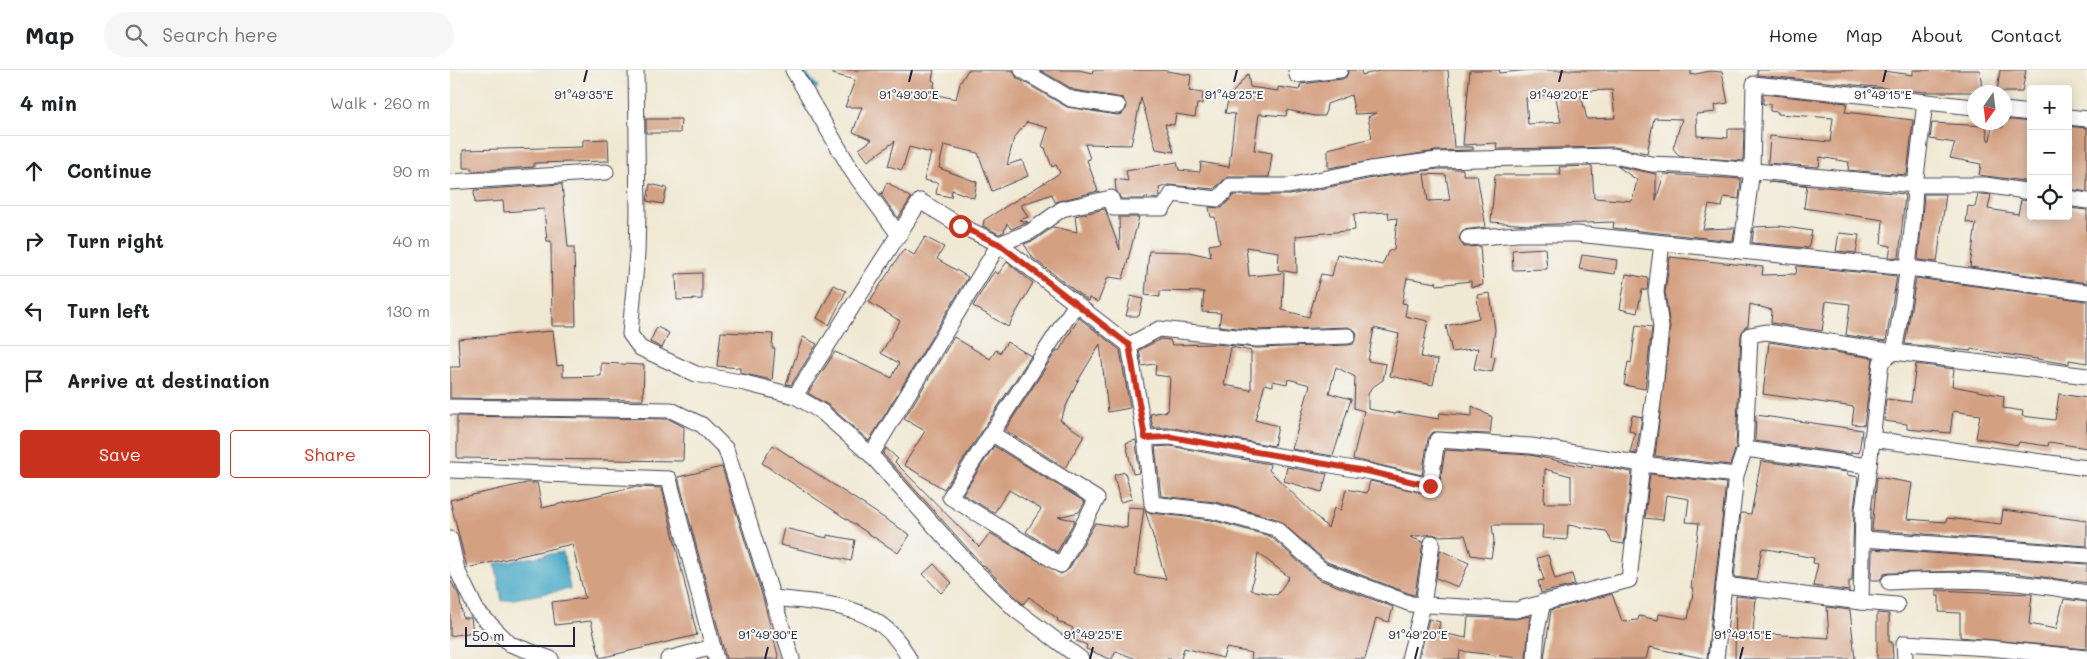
<!DOCTYPE html>
<meta charset="utf-8">
<style>
:root{--surface:#fff;--page:#f6f6f6;--text:#202124;--muted:#757577;--line:#e0e0e0;--accent:#c8321e}
body{margin:0;font-family:Mali,sans-serif;background:var(--page);color:var(--text)}
.controls{position:absolute;right:15px;top:15px;display:grid;overflow:hidden;border-radius:5px;box-shadow:0 2px 12px #0003}
.controls button{width:45px;height:45px;display:grid;place-items:center;padding:0;border:0;border-bottom:1px solid var(--line);background:var(--surface);color:var(--text);font:25px sans-serif}
.compass{position:absolute;left:1517px;top:15px;width:45px;height:45px;border-radius:50%;background:var(--surface);box-shadow:0 2px 12px #0003;rotate:194deg}
.scale{position:absolute;left:15px;bottom:12px;width:110px;box-sizing:border-box;padding-left:5px;border:2px solid #22223b;border-top:0;font-size:14px;line-height:18px;white-space:nowrap;color:#22223b;-webkit-text-stroke:4px #f6f6f2;paint-order:stroke}
.stop{position:absolute;width:15px;height:15px;margin:-11px;border:4px solid #c8321e;border-radius:50%;background:#fff}
.stop.end{background:#c8321e;border-color:#fff;box-shadow:0 1px 5px #0008}
.list{margin:0;padding:0;list-style:none}
h2{display:flex;justify-content:space-between;align-items:center;height:65px;margin:0;padding:0 20px;font-size:21px}
h2 small{font-size:16px;font-weight:400;color:var(--muted)}
.list li{display:grid;grid-template-columns:32px 1fr auto;gap:15px;align-items:center;box-sizing:border-box;height:70px;padding:0 20px;border-top:1px solid var(--line)}
.list b{display:block;font-size:19px;white-space:nowrap}
.list em{font-size:16px;font-style:normal;color:var(--muted)}
.actions{display:flex;gap:10px;padding:15px 20px}
.actions a{flex:1;padding:11px 0;border:1px solid var(--accent);border-radius:5px;text-align:center;font-size:18px;color:var(--accent)}
.actions .main{background:var(--accent);color:#fff}
.icon{flex:none;width:28px;height:28px;fill:none;stroke:currentColor;stroke-width:2;stroke-linecap:round;stroke-linejoin:round}
.map{position:relative;flex:none;width:1637px;height:589px;overflow:hidden}
header{display:flex;align-items:center;gap:30px;box-sizing:border-box;height:70px;padding:0 25px;background:var(--surface);border-bottom:1px solid var(--line)}
header strong{font-size:24px}
nav{display:flex;gap:28px;margin-inline-start:auto;font-size:18px}
.search{width:350px;height:45px;background:var(--page);display:flex;align-items:center;gap:12px;box-sizing:border-box;padding:0 18px;border-radius:28px;color:var(--muted);font-size:19px}
main{display:flex}
aside{flex:1;background:var(--surface)}
.map>svg:first-child{display:block}
.water{fill:#47a9c6;stroke:#346680}
.lines{fill:none;stroke-linecap:round;stroke-linejoin:round}
.stream{stroke:#47a9c6;stroke-width:4.5}
.building{fill:#d4a082;fill-rule:evenodd}
.minor-casing{stroke:#414052;stroke-width:17}
.minor{stroke:#fff;stroke-width:15}
.route{stroke:#c8321e;stroke-width:6}
.ticks{fill:none;stroke:#22223b;stroke-width:2}
.ticks-label{font-size:12px;text-anchor:middle;fill:#22223b;stroke:#f6f6f2;stroke-width:4;stroke-linejoin:round;paint-order:stroke}
</style>
<header>
<strong>Map</strong>
<div class="search"><svg class="icon" aria-label="search" viewBox="0 0 24 24"><circle cx="10" cy="10" r="6"/><path d="M15 15l6 6"/></svg>Search here</div>
<nav><a>Home</a><a>Map</a><a>About</a><a>Contact</a></nav>
</header>
<main>
<aside>
<h2>4 min<small>Walk · 260 m</small></h2>
<ul class="list">
<li><svg class="icon" aria-label="ahead" viewBox="0 0 24 24"><path d="M12 20V5M6 11l6-6 6 6"/></svg><div><b>Continue</b></div><em>90 m</em></li>
<li><svg class="icon" aria-label="right" viewBox="0 0 24 24"><path d="M7 20v-9h11M14 6l5 5-5 5"/></svg><div><b>Turn right</b></div><em>40 m</em></li>
<li><svg class="icon" aria-label="left" viewBox="0 0 24 24"><path d="M17 20v-9H6M10 6l-5 5 5 5"/></svg><div><b>Turn left</b></div><em>130 m</em></li>
<li><svg class="icon" aria-label="arrive" viewBox="0 0 24 24"><path d="M6 21V4h12l-3 4 3 4H6"/></svg><div><b>Arrive at destination</b></div></li>
</ul>
<div class="actions"><a class="main">Save</a><a>Share</a></div>
</aside>
<div class="map">
<svg width="1637" height="589" viewBox="0 0 1637 589">
<rect width="100%" height="100%" fill="#f6f6f2"/>
<filter id="ink" filterUnits="userSpaceOnUse"><feTurbulence type="fractalNoise" baseFrequency=".02" numOctaves="2"/><feDisplacementMap in="SourceGraphic" scale="10" xChannelSelector="R" yChannelSelector="G"/><feConvolveMatrix kernelMatrix="1 2 1 2 8 2 1 2 1" color-interpolation-filters="sRGB"/></filter>
<filter id="wash" filterUnits="userSpaceOnUse"><feTurbulence type="fractalNoise" baseFrequency=".0096" numOctaves="4" result="noise"/><feDisplacementMap in="SourceGraphic" scale="20" xChannelSelector="R" yChannelSelector="G"/><feGaussianBlur stdDeviation="1.12" result="paint"/><feColorMatrix in="noise" values="0 0 0 0 0 0 0 0 0 0 0 0 0 0 0 0 0 1.4 0 .05"/><feComposite in="paint" operator="in"/></filter>
<g filter="url(#wash)">
<rect width="100%" height="100%" fill="#f0e8d2"/>
<polygon class="water" points="113,482 120,519 52,531 45,494"/>
<g class="lines">
<polyline class="stream" points="351,0 366,17"/>
</g>
<g id="blocks">
<g class="building">
<polygon points="384,0 484,0 482,10 485,12 482,24 506,29 510,13 518,0 563,0 567,8 617,37 667,45 672,44 677,38 673,28 624,20 590,0 629,0 642,3 643,0 711,0 741,5 739,21 753,23 752,34 747,34 745,47 726,44 724,55 715,54 724,82 706,79 691,28 681,75 635,74 640,89 637,90 648,121 605,132 602,124 571,135 578,147 569,150 578,152 561,159 557,153 554,162 549,164 533,156 534,150 610,103 606,95 602,97 595,78 592,77 598,58 577,52 564,68 557,95 572,90 578,106 542,121 528,83 494,75 489,98 527,112 524,128 502,120 501,127 486,124 488,113 474,110 481,83 459,77 452,100 438,96 445,71 418,91 409,79 422,70 403,62 412,37 395,37 405,10 383,4"/>
<polygon points="899,0 911,0 912,5 934,0 998,0 1004,77 1023,77 1023,80 986,81 878,98 878,79 922,68 918,47 927,43 905,44 901,25 877,34 875,46 865,46 837,40 836,46 809,44 804,80 822,83 819,107 777,107 764,119 718,115 709,118 710,125 708,129 695,127 694,129 671,129 666,120 665,109 678,111 676,101 727,92 729,100 750,102 751,92 779,97 785,44 775,43 779,27 798,4 800,17 828,21 828,17 849,20 851,14 892,9 896,7"/>
<path d="M 1020,0 L 1050,0 L 1049,3 L 1080,0 L 1241,0 L 1241,5 L 1260,1 L 1272,2 L 1278,33 L 1265,35 L 1266,42 L 1246,44 L 1247,66 L 1278,68 L 1278,59 L 1294,59 L 1293,91 L 1229,86 L 1223,78 L 1232,49 L 1204,48 L 1197,83 L 1164,77 L 1046,79 L 1047,73 L 1013,75 ZM 1162,20 L 1165,48 L 1137,49 L 1130,21 ZM 1105,23 L 1111,52 L 1078,54 L 1076,28 Z"/>
<polygon points="1307,0 1426,0 1463,5 1463,0 1530,0 1532,22 1475,22 1307,5"/>
<polygon points="1550,0 1576,0 1572,22 1547,22"/>
<polygon points="1313,24 1397,33 1395,42 1463,50 1457,105 1398,100 1399,92 1370,87 1369,97 1318,93 1320,66 1380,72 1383,48 1328,44 1328,42 1320,41 1320,34 1313,34"/>
<polygon points="196,49 231,49 230,63 196,63"/>
<polygon points="1554,49 1581,52 1581,112 1529,105 1531,94 1500,88 1505,73 1480,69 1482,53 1536,56 1538,70 1540,70 1542,57 1553,57"/>
<polygon points="1618,56 1637,58 1637,122 1618,119"/>
<polygon points="158,69 159,91 84,93 84,97 22,101 22,98 13,98 13,80 133,77 133,70"/>
<polygon points="1142,96 1144,128 1182,131 1187,110 1167,96 1206,104 1206,130 1214,104 1291,109 1289,129 1274,127 1272,137 1259,135 1253,159 1285,158 1283,171 1163,158 1164,152 1079,155 1041,152 1045,105 1111,105 1109,97"/>
<path d="M 988,99 L 1013,99 L 1013,105 L 1027,105 L 1036,157 L 1013,160 L 1009,168 L 1014,177 L 1030,176 L 1033,215 L 1021,217 L 1021,211 L 987,215 L 986,211 L 986,213 L 957,208 L 952,233 L 957,234 L 955,246 L 978,251 L 971,287 L 988,290 L 983,315 L 940,306 L 949,264 L 924,258 L 918,291 L 936,294 L 933,310 L 921,318 L 918,325 L 918,339 L 945,344 L 946,342 L 989,349 L 990,343 L 1022,346 L 1022,336 L 1042,347 L 1040,364 L 983,362 L 978,369 L 972,405 L 903,389 L 914,341 L 904,338 L 905,307 L 886,297 L 879,323 L 901,329 L 883,386 L 842,379 L 860,315 L 838,309 L 837,314 L 823,311 L 823,316 L 815,314 L 805,350 L 828,356 L 824,376 L 723,358 L 703,358 L 700,344 L 718,341 L 720,307 L 705,305 L 706,296 L 704,294 L 692,296 L 689,280 L 711,269 L 720,270 L 722,275 L 765,274 L 807,278 L 898,275 L 903,274 L 907,266 L 906,261 L 898,257 L 807,260 L 769,256 L 771,243 L 752,242 L 754,222 L 710,221 L 710,227 L 695,225 L 699,181 L 739,182 L 761,187 L 759,175 L 770,173 L 765,147 L 761,147 L 759,137 L 772,138 L 784,125 L 840,125 L 923,108 ZM 974,104 L 996,105 L 1000,130 L 978,131 ZM 938,142 L 939,149 L 947,148 L 944,180 L 939,180 L 932,195 L 887,184 L 882,206 L 871,204 L 859,247 L 832,240 L 834,203 L 799,206 L 796,177 L 829,182 L 828,200 L 847,203 L 846,166 L 905,160 L 904,144 ZM 781,277 L 801,281 L 801,320 L 774,315 Z"/>
<polygon points="437,112 461,128 448,148 430,123 432,124"/>
<polygon points="1318,112 1455,124 1449,188 1439,187 1441,176 1431,174 1433,150 1354,138 1357,115"/>
<polygon points="112,114 118,177 124,177 126,256 102,256 101,171 97,171 94,139 54,142 53,131 25,133 24,120"/>
<polygon points="200,114 217,118 213,134 197,131"/>
<polygon points="1474,124 1496,124 1487,192 1468,190"/>
<polygon points="1528,124 1541,125 1538,139 1568,144 1571,130 1581,131 1581,146 1618,146 1618,138 1637,140 1637,213 1520,197 1526,154 1516,152 1518,136 1525,137"/>
<polygon points="655,139 670,180 669,147 689,147 673,209 658,207 648,232 639,228 638,231 583,188 574,174 585,170 603,157 627,162 625,146"/>
<polygon points="1329,156 1362,161 1358,178 1302,173 1304,157"/>
<polygon points="1389,163 1409,165 1406,183 1386,181"/>
<polygon points="475,167 494,177 487,189 518,207 419,371 378,335 358,323 385,282 442,308 449,293 431,283 450,251 419,232 454,179 464,185"/>
<polygon points="1095,178 1097,199 1063,200 1062,180"/>
<polygon points="1132,185 1167,190 1165,204 1129,199"/>
<polygon points="1220,187 1313,197 1312,205 1346,204 1347,196 1447,206 1436,271 1396,265 1400,234 1376,231 1372,261 1321,253 1322,240 1300,234 1298,256 1294,258 1291,265 1286,377 1280,395 1205,386 1220,258 1215,222"/>
<polygon points="557,192 583,213 558,257 523,236 540,208 545,201 548,204"/>
<polygon points="252,203 252,229 227,230 226,204"/>
<polygon points="1176,204 1198,208 1197,220 1192,220 1187,243 1170,239"/>
<polygon points="1466,208 1637,231 1637,293 1619,290 1619,294 1521,279 1521,281 1455,274"/>
<polygon points="384,215 396,221 379,255 367,248"/>
<polygon points="1040,223 1045,260 1041,286 1045,287 1042,302 1024,299 1028,278 1002,282 996,256 1029,248 1027,225"/>
<polygon points="681,226 693,229 689,246 676,246"/>
<polygon points="629,248 670,280 680,338 658,342 650,274 626,314 610,350 634,366 615,398 555,360 607,280 609,281"/>
<polygon points="1186,255 1202,257 1195,319 1174,315 1178,292 1181,293"/>
<polygon points="207,257 219,263 212,278 200,272"/>
<polygon points="103,261 107,296 113,295 113,307 151,306 151,293 194,295 193,330 0,328 0,297 10,297 8,269"/>
<polygon points="271,262 323,264 322,278 325,278 322,310 290,303 290,298 267,296"/>
<polygon points="353,267 367,274 341,315 336,314"/>
<polygon points="504,267 540,289 546,280 550,283 557,272 581,286 494,419 454,395 475,361 454,349"/>
<polygon points="1319,272 1423,288 1414,355 1402,354 1404,337 1313,324"/>
<polygon points="1466,294 1504,299 1502,316 1554,326 1553,338 1573,341 1572,346 1605,350 1609,324 1637,328 1637,378 1599,372 1598,376 1569,372 1568,375 1526,368 1530,345 1503,341 1500,363 1457,359 1457,354 1434,351 1436,329 1461,332"/>
<polygon points="1182,345 1192,347 1186,384 1180,383 1185,363 1179,360"/>
<polygon points="1306,345 1412,360 1409,383 1401,382 1401,384 1305,371"/>
<polygon points="7,346 219,349 234,357 233,391 7,388"/>
<polygon points="686,370 689,403 683,404 676,373"/>
<polygon points="323,375 460,465 448,483 312,393"/>
<polygon points="544,376 635,432 629,442 608,447 625,450 607,482 576,462 591,439 559,420 544,443 513,424"/>
<path d="M 720,376 L 820,394 L 819,400 L 878,458 L 884,438 L 891,440 L 896,419 L 917,423 L 920,411 L 983,425 L 989,417 L 995,380 L 1080,385 L 1142,398 L 1142,395 L 1182,402 L 1174,474 L 1162,472 L 1156,461 L 1118,455 L 1117,470 L 1092,468 L 1093,455 L 1042,455 L 1044,471 L 1041,488 L 1021,485 L 1015,465 L 988,466 L 983,464 L 960,467 L 973,472 L 965,525 L 963,525 L 877,492 L 827,449 L 765,432 L 711,426 L 705,377 ZM 1095,399 L 1121,406 L 1121,433 L 1094,433 Z"/>
<path d="M 436,378 L 448,389 L 445,392 L 529,477 L 540,463 L 611,504 L 619,499 L 645,453 L 677,458 L 678,437 L 694,438 L 685,505 L 716,509 L 695,440 L 701,443 L 761,450 L 820,466 L 868,509 L 943,537 L 939,552 L 926,548 L 915,589 L 801,589 L 802,583 L 776,578 L 773,588 L 734,578 L 731,589 L 686,589 L 666,581 L 662,589 L 660,589 L 636,579 L 637,575 L 619,568 L 623,558 L 607,551 L 608,549 L 579,527 L 573,534 L 529,491 L 433,384 ZM 808,483 L 839,507 L 827,525 L 801,520 Z"/>
<polygon points="1311,391 1397,402 1397,405 1408,407 1404,439 1402,511 1399,511 1399,521 1363,516 1368,494 1363,493 1364,488 1312,478 1306,510 1284,507 1291,443 1301,444"/>
<polygon points="272,397 313,528 329,589 276,589 228,407"/>
<polygon points="837,397 877,404 872,422 834,411"/>
<polygon points="675,402 682,429 670,432 664,405"/>
<polygon points="1200,404 1276,413 1257,589 1199,577 1196,589 1094,589 1101,540 1162,524 1172,551 1188,550 1189,546 1208,550 1209,544 1238,549 1244,518 1241,518 1249,453 1236,452 1239,429 1216,425 1213,450 1195,448"/>
<polygon points="1427,407 1462,413 1457,449 1496,452 1497,448 1551,454 1553,440 1637,451 1637,476 1422,460"/>
<polygon points="77,413 87,413 92,438 183,417 212,418 247,565 150,588 141,551 105,555 102,532 135,528 122,474 17,498 0,430"/>
<polygon points="334,458 377,468 377,465 405,470 401,491 330,475"/>
<polygon points="1422,479 1637,494 1637,513 1563,503 1514,501 1439,503 1434,504 1430,510 1421,510"/>
<polygon points="990,480 1019,493 1008,517 986,508"/>
<polygon points="1098,485 1105,509 1122,504 1125,515 1091,523 1088,511 1094,510 1087,488"/>
<polygon points="484,494 502,513 491,523 473,504"/>
<polygon points="0,510 9,525 13,548 21,548 23,562 0,566"/>
<polygon points="1486,520 1582,524 1579,554 1606,559 1614,529 1637,532 1637,579 1510,567 1510,543 1489,542 1489,526 1486,526"/>
<polygon points="1286,526 1306,528 1303,562 1318,564 1379,568 1377,537 1400,540 1405,589 1285,589"/>
<polygon points="1427,543 1439,544 1439,572 1442,572 1443,589 1427,589"/>
<polygon points="1080,546 1076,589 1010,581 1009,589 969,589 979,549 990,552 988,562 1016,568 1018,547 1065,549"/>
</g>
</g>
</g>
<g filter="url(#ink)">
<use href="#blocks" fill-opacity="0" stroke="#414052" stroke-width="1"/>
<g class="lines">
<defs>
<g id="minor">
<polyline points="186,0 188,142 187,183 180,264 190,278 246,304 295,313 345,326 372,342 421,385 522,498 567,541 631,589"/>
<polyline points="343,0 402,101 449,165"/>
<polyline points="572,0 621,29 668,36"/>
<polyline points="846,0 847,5 890,0"/>
<polyline points="1554,40 1581,43"/>
<polyline points="1618,47 1637,49"/>
<polyline points="0,112 156,102"/>
<polyline points="1618,128 1637,131"/>
<polyline points="1018,168 1068,164 1127,164 1291,181 1302,100 1304,14 1524,37"/>
<polyline points="1291,181 1459,198 1637,222"/>
<polyline points="898,266 807,269 709,259 679,275 695,368 702,434 763,441 825,458 872,500 961,534 1066,540 1179,510 1192,394 1286,405"/>
<polyline points="345,326 470,131 511,156 549,174 679,275"/>
<polyline points="0,337 221,340 252,355 276,379 342,589"/>
<polyline points="541,363 647,429 611,495 500,427 626,234"/>
<polyline points="695,368 721,367 921,402 980,416 987,370 1081,376 1192,394 1196,383 1205,318 1211,257 1206,222 1212,173"/>
<polyline points="1421,369 1637,398"/>
<path d="M 1295,379 L 1419,396 L 1431,292 L 1444,282 C 1454,226 1463,172 1465,115 L 1535,115 L 1581,122"/>
<polyline points="421,385 549,174 580,162 612,139 661,128 664,138 713,138 722,124 768,129 780,116 838,116 921,99 987,90 1164,86 1201,94 1248,96 1465,115 1475,32"/>
<polyline points="1419,396 1413,439 1411,532 1447,535"/>
<polyline points="0,400 219,409 266,589"/>
<polyline points="0,469 7,500 27,541 60,574 101,589"/>
<polyline points="1413,469 1637,485"/>
<path d="M 1439,512 C 1510,508 1566,510 1637,523"/>
<polyline points="1274,515 1411,532"/>
<path d="M 323,528 C 376,534 432,533 459,589"/>
<polyline points="218,589 263,577"/>
<polyline points="959,589 973,535 982,473"/>
<polyline points="1085,589 1087,560 1093,532"/>
<polyline points="1266,589 1286,405 1295,379 1300,265 1316,262 1444,282 1637,306"/>
<polyline points="1455,589 1454,573 1539,578 1637,588"/>
</g>
</defs>
<use href="#minor" class="minor-casing"/>
<use href="#minor" class="minor"/>
</g>
</g>
<g class="lines" filter="url(#ink)">
<polyline class="route" points="510,156 549,174 679,275 695,368 721,367 921,402 980,416"/>
</g>
<path class="ticks" d="M 134,12 L 137,0M 459,12 L 462,0M 784,12 L 787,0M 1109,12 L 1112,0M 1433,12 L 1436,0M 315,589 L 318,577M 640,589 L 643,577M 965,589 L 968,577M 1290,589 L 1293,577"/>
<g class="ticks-label">
<text x="134" y="29">91°49'35"E</text>
<text x="459" y="29">91°49'30"E</text>
<text x="784" y="29">91°49'25"E</text>
<text x="1109" y="29">91°49'20"E</text>
<text x="1433" y="29">91°49'15"E</text>
<text x="318" y="569">91°49'30"E</text>
<text x="643" y="569">91°49'25"E</text>
<text x="968" y="569">91°49'20"E</text>
<text x="1293" y="569">91°49'15"E</text>
</g>
</svg>
<div class="controls">
<button>+</button>
<button>−</button>
<button><svg class="icon" aria-label="locate" viewBox="0 0 24 24"><circle cx="12" cy="12" r="6"/><path d="M12 2v4M12 18v4M2 12h4M18 12h4"/></svg></button>
</div>
<svg class="compass" viewBox="-18 -18 36 36"><path d="M0-13l5 13h-10z" fill="#e53935"/><path d="M0 13l5-13h-10z" fill="#757577"/></svg>
<div class="scale">50 m</div>
<div class="stop" style="left:510px;top:156px"></div>
<div class="stop end" style="left:980px;top:416px"></div>
</div>
</main>
